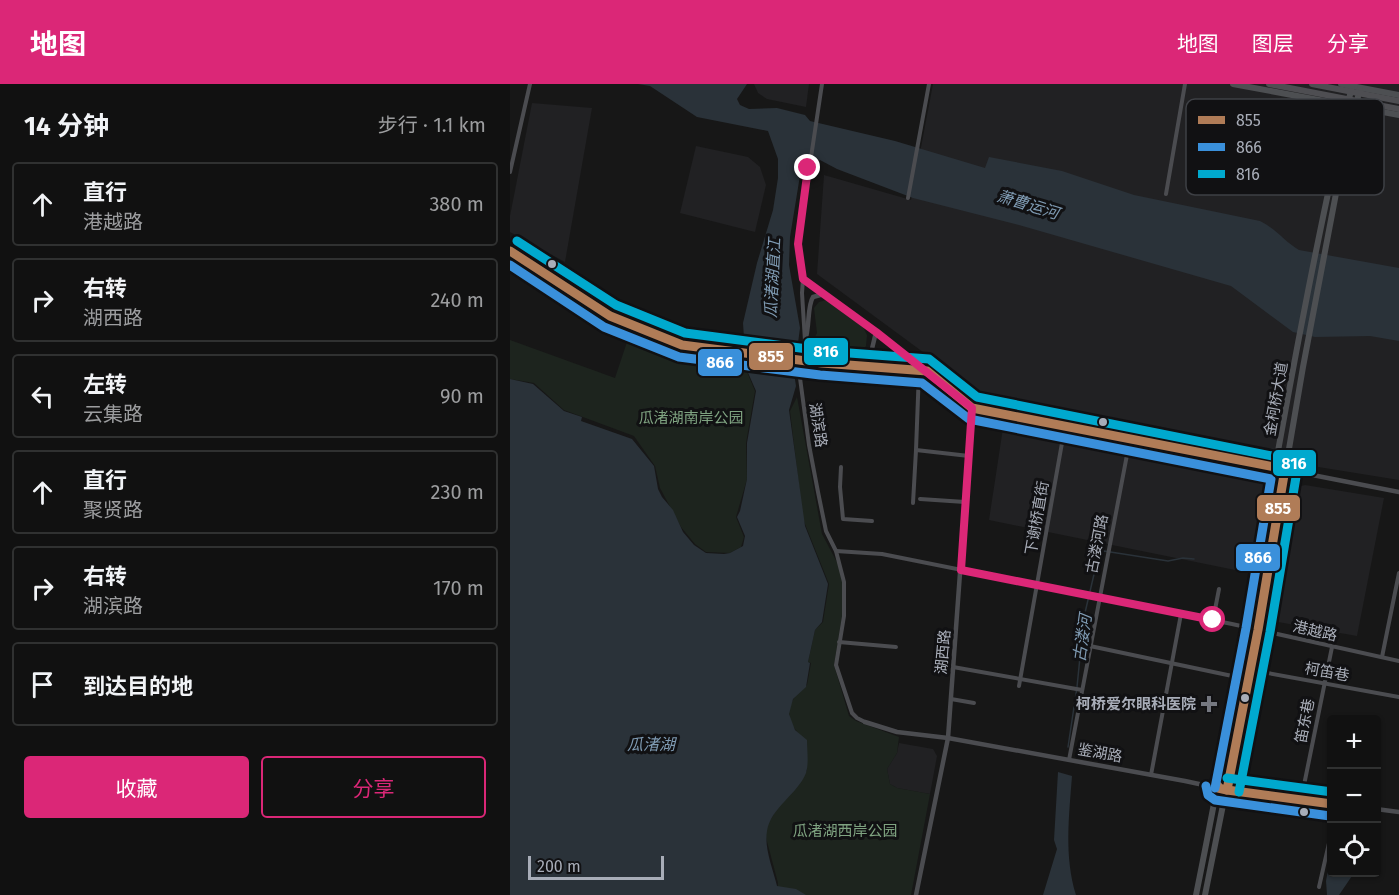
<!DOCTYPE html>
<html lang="zh">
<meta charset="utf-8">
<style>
:root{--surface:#111;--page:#1e1f1f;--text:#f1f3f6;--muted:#9c9d9f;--line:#303131;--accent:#db2777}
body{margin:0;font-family:"Fira Sans","Noto Sans SC",sans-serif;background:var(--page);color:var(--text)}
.controls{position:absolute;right:18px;bottom:18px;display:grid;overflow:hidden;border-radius:6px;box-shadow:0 2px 4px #0004}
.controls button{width:54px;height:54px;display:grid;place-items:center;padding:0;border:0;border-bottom:2px solid var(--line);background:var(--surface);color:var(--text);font:30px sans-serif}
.scale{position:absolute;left:18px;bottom:15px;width:136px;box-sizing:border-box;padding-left:6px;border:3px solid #a8adb8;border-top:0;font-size:16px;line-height:21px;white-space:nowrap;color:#a8adb8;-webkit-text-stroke:4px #111113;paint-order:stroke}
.stop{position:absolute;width:18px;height:18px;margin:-14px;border:4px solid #db2777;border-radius:50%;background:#fff}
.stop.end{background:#db2777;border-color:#fff;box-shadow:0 2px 6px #0008}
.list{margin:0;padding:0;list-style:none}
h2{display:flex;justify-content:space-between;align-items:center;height:78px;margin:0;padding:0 24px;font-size:26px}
h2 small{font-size:20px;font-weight:400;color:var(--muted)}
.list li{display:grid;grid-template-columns:39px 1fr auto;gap:18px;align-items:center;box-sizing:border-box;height:84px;margin:0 12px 12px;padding:0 12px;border:2px solid var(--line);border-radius:6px}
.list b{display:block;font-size:22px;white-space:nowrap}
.list p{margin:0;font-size:20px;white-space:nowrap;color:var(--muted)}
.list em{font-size:20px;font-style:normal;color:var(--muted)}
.actions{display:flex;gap:12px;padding:18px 24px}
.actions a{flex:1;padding:14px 0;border:2px solid var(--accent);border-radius:6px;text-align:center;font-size:21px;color:var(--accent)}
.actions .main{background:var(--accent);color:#fff}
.icon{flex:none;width:33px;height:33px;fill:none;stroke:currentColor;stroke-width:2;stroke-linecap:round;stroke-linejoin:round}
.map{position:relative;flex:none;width:889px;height:811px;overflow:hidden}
header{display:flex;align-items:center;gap:36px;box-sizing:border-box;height:84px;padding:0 30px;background:var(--accent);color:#fff}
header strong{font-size:28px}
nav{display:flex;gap:33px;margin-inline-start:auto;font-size:21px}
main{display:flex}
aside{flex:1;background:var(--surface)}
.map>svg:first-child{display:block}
.built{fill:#212123}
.green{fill:#1d241e}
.water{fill:#2a3239}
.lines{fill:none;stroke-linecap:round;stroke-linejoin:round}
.stream{stroke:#2a3239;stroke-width:1.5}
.minor{stroke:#4b4c50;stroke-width:4}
.tertiary{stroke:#4b4c50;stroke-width:4.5}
.primary{stroke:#4d4f52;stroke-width:6}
.tertiary-bridge{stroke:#4b4c50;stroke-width:4.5}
.trunk-bridge{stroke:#4e4e52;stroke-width:6}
.bus-1-casing{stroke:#111113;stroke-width:14}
.bus-2-casing{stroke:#111113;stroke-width:14}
.bus-3-casing{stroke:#111113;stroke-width:14}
.bus-1{stroke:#b07c57;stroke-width:9}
.bus-2{stroke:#3a90db;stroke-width:9}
.bus-3{stroke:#00a9ce;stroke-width:9}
.route{stroke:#db2777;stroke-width:8}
.bus-dot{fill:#a8adb8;stroke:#111113;stroke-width:2}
.poi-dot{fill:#757880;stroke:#111113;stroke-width:2}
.labels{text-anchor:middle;stroke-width:6;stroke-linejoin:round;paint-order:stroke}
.street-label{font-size:15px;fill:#a8adb8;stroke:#111113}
.park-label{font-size:15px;fill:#7fa381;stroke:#111113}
.poi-label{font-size:15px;font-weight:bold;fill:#a8adb8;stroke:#111113;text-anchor:end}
.water-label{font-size:16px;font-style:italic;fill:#7f9bb3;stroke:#111113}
.key{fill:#111113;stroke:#3e4045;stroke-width:1.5}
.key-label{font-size:16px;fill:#a8adb8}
.line-badge{stroke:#111113;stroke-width:2}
.badge-label{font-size:16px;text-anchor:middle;font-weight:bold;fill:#fff}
</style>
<header>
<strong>地图</strong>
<nav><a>地图</a><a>图层</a><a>分享</a></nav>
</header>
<main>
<aside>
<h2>14 分钟<small>步行 · 1.1 km</small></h2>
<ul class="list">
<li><svg class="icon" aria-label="ahead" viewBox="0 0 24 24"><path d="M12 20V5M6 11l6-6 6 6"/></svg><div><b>直行</b><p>港越路</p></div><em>380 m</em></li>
<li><svg class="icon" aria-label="right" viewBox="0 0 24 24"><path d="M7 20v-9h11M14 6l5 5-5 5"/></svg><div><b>右转</b><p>湖西路</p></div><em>240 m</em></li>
<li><svg class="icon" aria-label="left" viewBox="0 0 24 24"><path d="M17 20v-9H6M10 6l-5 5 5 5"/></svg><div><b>左转</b><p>云集路</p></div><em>90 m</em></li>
<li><svg class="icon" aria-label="ahead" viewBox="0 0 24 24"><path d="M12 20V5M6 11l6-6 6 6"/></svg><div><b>直行</b><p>聚贤路</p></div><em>230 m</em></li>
<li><svg class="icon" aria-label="right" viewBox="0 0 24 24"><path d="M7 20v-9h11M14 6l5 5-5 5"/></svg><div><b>右转</b><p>湖滨路</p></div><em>170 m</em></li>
<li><svg class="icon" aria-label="arrive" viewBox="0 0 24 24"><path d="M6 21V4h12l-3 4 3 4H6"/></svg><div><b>到达目的地</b></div></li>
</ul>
<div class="actions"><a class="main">收藏</a><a>分享</a></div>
</aside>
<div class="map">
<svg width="889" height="811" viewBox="0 0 889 811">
<rect width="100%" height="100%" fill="#171717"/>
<g class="built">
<polygon points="244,0 299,0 296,23 257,15 248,9"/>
<polygon points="423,0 889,0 889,396 765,376 740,489 479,436 495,331 493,327 307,190 314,91 401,116"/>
<polygon points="22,19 82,24 55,178 0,148 0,132"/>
<polygon points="186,62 238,73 250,83 256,101 245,148 170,129"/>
<polygon points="795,401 874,414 847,552 768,538 763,531 782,410 787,403"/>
<polygon points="389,659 423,665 427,672 420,710 387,704 380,700 377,685 387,669"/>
</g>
<g class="green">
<polygon points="316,216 353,243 357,251 356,262 348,271 340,273 298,266 307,249 304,224 309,218"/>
<polygon points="118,255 195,278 235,283 245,307 236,359 237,395 226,433 234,453 231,463 220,469 196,468 185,460 171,443 150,404 145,382 124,352 54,326 24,299 0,295 0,256 105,294"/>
<path d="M 287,313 L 312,450 L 330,484 L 333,504 L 332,532 L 324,581 L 339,632 L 346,637 L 389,653 L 387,669 L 377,685 L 380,700 L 387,704 L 420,710 L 401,811 L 267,811 L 268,799 L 254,746 L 269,722 L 289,701 L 297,686 L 297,658 C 273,637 273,620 297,601 L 301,579 L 298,578 L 305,546 L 313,538 L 319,500 L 293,435 L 280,327 Z"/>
</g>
<g class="water">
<path d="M 128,0 L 237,0 L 227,15 L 230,21 L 239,25 L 267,24 L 295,31 L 300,37 L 385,57 L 475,84 L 479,73 L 552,87 L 624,111 L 750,137 C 765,144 775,158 789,166 L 889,184 L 889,257 L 860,252 L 805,253 L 783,248 L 721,202 L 509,141 L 403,114 L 327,85 L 310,76 L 293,73 L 280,153 L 279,181 L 290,244 L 284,289 L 286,302 L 279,326 L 295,442 L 318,500 L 312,538 L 305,546 L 298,578 L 300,579 L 296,603 L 283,615 L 279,630 L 285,646 L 297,656 C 297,667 299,679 296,689 C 288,710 261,723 257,747 C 254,764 263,785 267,802 L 286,805 L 296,811 L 0,811 L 0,295 L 23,300 L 54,327 L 72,333 L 71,337 L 122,355 L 144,382 L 148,405 L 152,413 L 163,426 L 173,448 L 184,461 L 196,469 L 214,470 L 220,469 L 233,462 L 235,452 L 227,433 L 230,427 L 237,395 L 237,359 L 246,307 L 236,284 L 233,239 L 247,179 L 263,126 L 268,94 L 268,75 L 258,47 L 187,33 L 140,2 Z"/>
<path d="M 548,688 L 562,692 C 559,732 554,772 566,811 L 533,811 L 547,765 L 544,756 Z"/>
<polygon points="821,769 822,788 844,789 829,811 817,811 816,797"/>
</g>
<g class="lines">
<polyline class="stream" points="558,663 567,603 574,533 589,469 594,467 658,477 673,474 684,475"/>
<g class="minor">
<polyline points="312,0 288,160 293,195 292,209 295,257 290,294 299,361 308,408 316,447 326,467 334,498 334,532 326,581 342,629 347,634 355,638"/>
<polyline points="0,88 20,0"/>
<polyline points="656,110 675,0"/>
<polyline points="398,114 419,0"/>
<polyline points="409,287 406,366 459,372"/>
<polyline points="331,383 330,403 333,435 362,437"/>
<polyline points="410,415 455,418"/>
<polyline points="403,419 406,366"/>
<polyline points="326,467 372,470 722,540 889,577"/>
<polyline points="703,536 709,505"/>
<polyline points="329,558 386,563"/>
<polyline points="580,562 727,593"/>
<polyline points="872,573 889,489"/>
<polyline points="443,583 572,606"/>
<polyline points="741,586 889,613"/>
<polyline points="509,602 555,342"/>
<polyline points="441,615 464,619"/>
<polyline points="559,676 620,355"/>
<polyline points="641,691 671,530"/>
<polyline points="791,716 822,563"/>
<polyline points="809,803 822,746"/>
</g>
<g class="tertiary">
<path d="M 0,167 C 35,186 65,214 101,233 C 139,253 177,261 220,268"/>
<polyline points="293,195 393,269 462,324 889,408"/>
<path d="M 295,257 C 300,243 297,222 303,213 L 314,210"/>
<polyline points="312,279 417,287"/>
<polyline points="352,283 361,269 366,248"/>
<polyline points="355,638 387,648 438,654 675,697 717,706 822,720"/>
<polyline points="866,725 889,728"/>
<polyline points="406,811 438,654 462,324"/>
</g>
<g class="primary">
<polyline points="723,0 889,31"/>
<polyline points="831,0 889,11"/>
<path d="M 686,811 C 741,542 779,269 842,2"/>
<polyline points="695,811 748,546 793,283 828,99 850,4"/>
</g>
<polyline class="tertiary-bridge" points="220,268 312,279"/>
<g class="trunk-bridge">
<polyline points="759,0 889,25"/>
<polyline points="802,0 889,17"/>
</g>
<defs>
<g id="bus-1">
<polyline points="0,167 100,232 172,261 312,279 417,287 462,324 775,385 748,546 717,706"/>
<polyline points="708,702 708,704 717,706 822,720"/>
</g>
<g id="bus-2">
<polyline points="0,181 94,243 169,273 310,291 412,299 459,335 761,395 736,544 705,704"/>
<polyline points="696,702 698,711 705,716 820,732"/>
</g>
<g id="bus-3">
<polyline points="7,157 106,221 175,249 313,267 419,275 467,313 782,376 786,381 787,387 760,548 729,708"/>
<polyline points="717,694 822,708"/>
</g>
</defs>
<use href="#bus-1" class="bus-1-casing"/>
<use href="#bus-2" class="bus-2-casing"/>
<use href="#bus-3" class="bus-3-casing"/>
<use href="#bus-1" class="bus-1"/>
<use href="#bus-2" class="bus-2"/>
<use href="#bus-3" class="bus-3"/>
</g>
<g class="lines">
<polyline class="route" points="298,84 288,160 293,195 366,248 462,324 451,486 703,536"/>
</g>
<g class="bus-dot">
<circle cx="42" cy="180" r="5"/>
<circle cx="593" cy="338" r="5"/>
<circle cx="735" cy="614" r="5"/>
<circle cx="794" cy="728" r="5"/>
</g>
<path class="poi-dot" d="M696 611h6v6h6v6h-6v6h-6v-6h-6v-6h6z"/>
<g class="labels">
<g class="street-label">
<text transform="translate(766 315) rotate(-80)" y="5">金柯桥大道</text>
<text transform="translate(308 341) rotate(81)" y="5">湖滨路</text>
<text transform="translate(527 434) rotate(-80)" y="5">下谢桥直街</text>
<text transform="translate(587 460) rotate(-79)" y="5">古溇河路</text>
<text transform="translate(805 547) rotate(13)" y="5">港越路</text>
<text transform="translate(433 568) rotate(-85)" y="5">湖西路</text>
<text transform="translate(817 588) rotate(10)" y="5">柯笛巷</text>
<text transform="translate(795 637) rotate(-79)" y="5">笛东巷</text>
<text transform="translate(590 669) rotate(10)" y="5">鉴湖路</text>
</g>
<g class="park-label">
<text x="181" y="339">瓜渚湖南岸公园</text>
<text x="335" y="752">瓜渚湖西岸公园</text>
</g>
<g class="poi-label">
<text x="686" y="625">柯桥爱尔眼科医院</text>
</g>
<g class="water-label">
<text transform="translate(518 120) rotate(17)" y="6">萧曹运河</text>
<text transform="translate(262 194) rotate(-87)" y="6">瓜渚湖直江</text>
<text transform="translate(572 554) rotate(-82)" y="6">古溇河</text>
<text x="141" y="666">瓜渚湖</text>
</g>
</g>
<rect x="676" y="15" width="198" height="96" rx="9" class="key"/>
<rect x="688" y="32" width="27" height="8" fill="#b07c57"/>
<rect x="688" y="59" width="27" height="8" fill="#3a90db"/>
<rect x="688" y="86" width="27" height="8" fill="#00a9ce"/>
<g class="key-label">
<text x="726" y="42">855</text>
<text x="726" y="69">866</text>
<text x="726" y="96">816</text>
</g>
<g class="line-badge">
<rect x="293" y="253" width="46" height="29" rx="6" fill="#00a9ce"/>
<rect x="238" y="258" width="46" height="29" rx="6" fill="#b07c57"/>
<rect x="187" y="264" width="46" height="29" rx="6" fill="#3a90db"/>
<rect x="762" y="365" width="45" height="28" rx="6" fill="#00a9ce"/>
<rect x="746" y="410" width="45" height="28" rx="6" fill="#b07c57"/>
<rect x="725" y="459" width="46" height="29" rx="6" fill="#3a90db"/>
</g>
<g class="badge-label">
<text x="316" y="273">816</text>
<text x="261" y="278">855</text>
<text x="210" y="284">866</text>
<text x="784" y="385">816</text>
<text x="768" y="430">855</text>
<text x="748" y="479">866</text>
</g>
</svg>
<div class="controls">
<button>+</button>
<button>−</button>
<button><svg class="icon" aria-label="locate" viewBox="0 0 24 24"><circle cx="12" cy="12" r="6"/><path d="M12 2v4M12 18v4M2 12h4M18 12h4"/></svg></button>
</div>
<div class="scale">200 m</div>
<div class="stop" style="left:703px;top:536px"></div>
<div class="stop end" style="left:298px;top:84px"></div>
</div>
</main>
